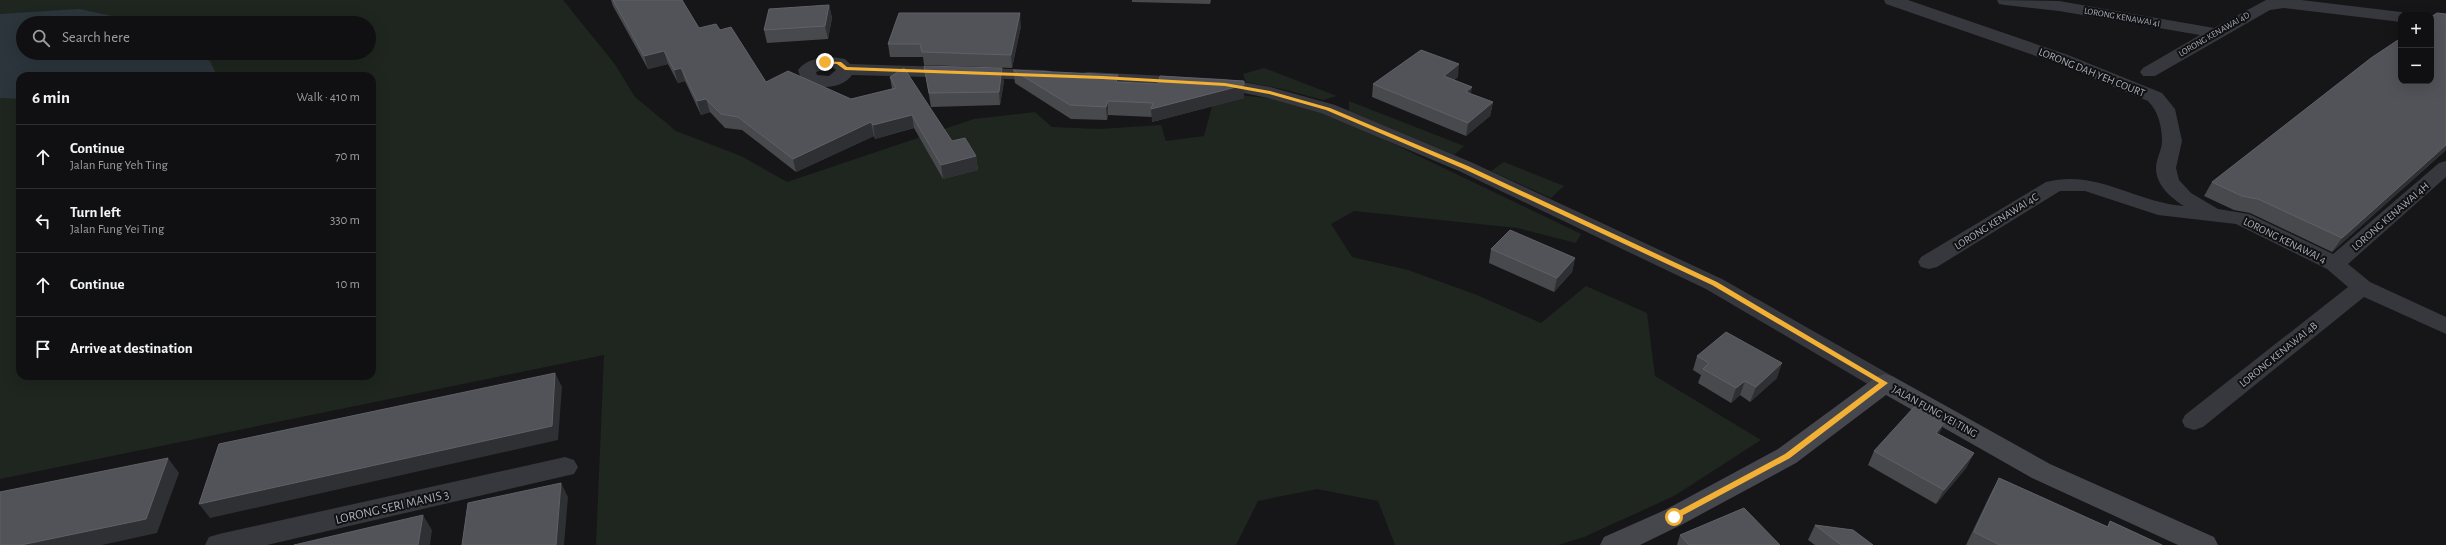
<!DOCTYPE html>
<meta charset="utf-8">
<style>
:root{--surface:#101012;--page:#19191b;--text:#f1f3f6;--muted:#9c9d9f;--line:#303032}
body{margin:0;font-family:"Alegreya Sans",sans-serif;background:var(--page);color:var(--text)}
.controls{position:absolute;right:12px;top:12px;display:grid;overflow:hidden;border-radius:8px;box-shadow:0 4px 16px #0002}
.controls button{width:36px;height:36px;display:grid;place-items:center;padding:0;border:0;border-bottom:1px solid var(--line);background:var(--surface);color:var(--text);font:20px sans-serif}
.stop{position:absolute;width:12px;height:12px;margin:-9px;border:3px solid #f2b134;border-radius:50%;background:#fff}
.stop.end{background:#f2b134;border-color:#fff;box-shadow:0 1px 4px #0008}
.list{margin:0;padding:0;list-style:none}
h2{display:flex;justify-content:space-between;align-items:center;height:52px;margin:0;padding:0 16px;font-size:17px}
h2 small{font-size:13px;font-weight:400;color:var(--muted)}
.list li{display:grid;grid-template-columns:26px 1fr auto;gap:12px;align-items:center;box-sizing:border-box;height:64px;padding:0 16px;border-top:1px solid var(--line)}
.list b{display:block;font-size:15px;white-space:nowrap}
.list p{margin:0;font-size:13px;white-space:nowrap;color:var(--muted)}
.list em{font-size:13px;font-style:normal;color:var(--muted)}
.icon{flex:none;width:22px;height:22px;fill:none;stroke:currentColor;stroke-width:2;stroke-linecap:round;stroke-linejoin:round}
.map{position:relative;flex:none;width:2446px;height:545px;overflow:hidden}
.search{position:absolute;background:var(--surface);box-shadow:0 4px 16px #0002;left:16px;top:16px;width:360px;height:44px;display:flex;align-items:center;gap:10px;box-sizing:border-box;padding:0 14px;border-radius:22px;color:var(--muted);font-size:15px}
.panel{position:absolute;background:var(--surface);box-shadow:0 4px 16px #0002;left:16px;top:72px;width:360px;height:308px;border-radius:12px}
.map>svg:first-child{display:block}
.green{fill:#1e261f;fill-rule:evenodd}
.water{fill:#2c353c}
.lines{fill:none;stroke-linecap:round;stroke-linejoin:round}
.street{fill:#37383d;fill-rule:evenodd}
.secondary{fill:#45474d;fill-rule:evenodd}
.wall{fill:#47494d}
.shaded-wall{fill:#2f3033}
.building{fill:#525359;stroke:#5f6168}
.route{fill:#f2b134}
.labels{text-anchor:middle;stroke-width:4;stroke-linejoin:round;paint-order:stroke}
.far-street-label{font-size:9px;fill:#a8adb8;stroke:#111113}
.street-label{font-size:11px;fill:#a8adb8;stroke:#111113}
.near-street-label{font-size:13px;fill:#a8adb8;stroke:#111113}
</style>
<div class="map">
<svg width="2446" height="545" viewBox="0 0 2446 545">
<rect width="100%" height="100%" fill="#161618"/>
<g class="green">
<path d="M 0,0 L 563,0 L 614,63 L 635,97 L 676,131 L 741,156 L 787,182 L 974,119 L 1035,112 L 1052,127 L 1100,129 L 1161,125 L 1166,141 L 1204,136 L 1216,92 L 1274,99 L 1300,105 L 1352,124 L 1581,234 L 1576,243 L 1517,228 L 1354,211 L 1331,224 L 1352,257 L 1408,270 L 1477,295 L 1541,323 L 1586,286 L 1647,313 L 1655,376 L 1761,440 L 1674,496 L 1584,537 L 1558,545 L 1395,545 L 1378,501 L 1317,489 L 1258,501 L 1236,545 L 596,545 L 604,355 L 0,479 ZM 23,23 L 369,23 L 369,53 L 23,53 ZM 20,76 L 372,76 L 372,376 L 20,376 Z"/>
<polygon points="1264,68 1337,96 1323,100 1282,89 1246,82 1243,74"/>
<polygon points="1349,101 1464,146 1454,155 1349,111"/>
<polygon points="1504,162 1564,186 1551,198 1491,171"/>
</g>
<polygon class="water" points="79,9 112,16 120,23 23,23 23,53 190,53 210,61 217,76 20,76 20,99 0,98 0,14"/>
<g class="lines">
<g class="street">
<path d="M 1884,0 L 1908,0 L 2068,55 L 2162,93 L 2175,109 L 2182,141 L 2176,168 L 2179,180 L 2191,193 L 2218,209 L 2249,214 L 2333,254 L 2439,163 L 2446,161 L 2446,177 L 2348,264 L 2370,282 L 2446,317 L 2446,334 L 2364,297 L 2203,427 L 2194,430 L 2185,427 L 2182,421 L 2185,415 L 2348,287 L 2327,269 L 2236,224 L 2158,215 L 2085,191 L 2060,191 L 1937,267 L 1929,269 L 1921,267 L 1918,262 L 1921,257 L 2046,182 C 2097,169 2134,202 2184,206 C 2171,198 2156,185 2156,168 C 2156,159 2162,150 2162,141 C 2162,126 2158,111 2148,101 L 2056,63 L 1886,4 Z"/>
<polygon points="1997,0 2059,1 2214,28 2266,0 2301,0 2401,12 2408,15 2401,15 2401,22 2284,8 2270,10 2155,76 2143,76 2140,72 2143,68 2200,35 2059,11 2005,5 1999,4"/>
<path d="M 832,57 L 845,59 L 850,64 L 1044,70 L 1050,71 L 1053,75 L 1050,79 L 1044,80 L 852,75 C 841,90 817,89 802,82 L 798,70 C 806,59 820,58 832,57 ZM 832,67 L 836,70 L 829,76 L 817,75 L 816,72 Z"/>
<polygon points="1088,72 1225,79 1270,87 1335,105 1473,163 1722,279 1894,377 1897,383 1894,389 1885,392 1876,389 1706,289 1459,171 1321,113 1268,98 1225,89 1082,81 1079,77 1082,73"/>
<polygon points="565,457 574,460 578,467 574,474 267,545 205,545 209,537 219,534"/>
</g>
<polygon class="secondary" points="1885,374 1894,377 2050,464 2214,537 2218,545 2178,545 2032,478 1886,395 1796,463 1683,524 1640,545 1600,545 1604,537 1665,510 1778,449 1876,377"/>
</g>
<g class="wall">
<polygon points="611,0 682,0 699,28 720,30 766,82 851,99 892,89 890,77 952,141 976,156 978,170 943,179 914,128 875,139 874,136 796,172 742,130 725,128 710,112 701,115 685,81 678,83 668,64 648,69 613,6"/>
<polygon points="1132,0 1211,0 1210,4 1132,2"/>
<polygon points="829,5 832,18 828,39 767,43 764,30"/>
<polygon points="1021,26 1012,68 924,65 923,57 890,57 888,44"/>
<polygon points="924,66 1004,81 1000,105 931,107"/>
<polygon points="1013,70 1118,75 1119,82 1244,98 1152,122 1152,117 1108,115 1107,120 1071,119 1015,83"/>
<polygon points="1458,77 1454,80 1471,94 1493,102 1490,116 1466,136 1372,97 1373,84"/>
<polygon points="2446,150 2332,252 2250,213 2234,210 2204,196 2212,182"/>
<polygon points="1491,249 1575,258 1572,272 1554,292 1489,263"/>
<polygon points="1697,356 1777,378 1750,402 1740,395 1731,403 1698,383 1701,375 1693,370"/>
<polygon points="1939,434 1974,453 1966,468 1936,504 1868,465 1874,451"/>
<polygon points="1999,478 2107,527 2110,521 2162,545 1966,545 1991,493"/>
<polygon points="1815,525 1873,545 1815,545 1808,540"/>
<polygon points="1680,535 1780,545 1677,545"/>
</g>
<g class="shaded-wall">
<polygon points="829,5 832,18 828,39 825,26"/>
<polygon points="1020,13 1021,26 1012,68 1011,55"/>
<polygon points="664,51 668,64 648,69 644,56"/>
<polygon points="1459,64 1458,77 1443,89 1444,76"/>
<polygon points="681,68 685,81 678,83 674,70"/>
<polygon points="1002,68 1004,81 1000,105 999,92"/>
<polygon points="1118,75 1119,88 1116,82"/>
<polygon points="1244,85 1244,98 1152,122 1151,109"/>
<polygon points="1472,87 1470,100 1466,92"/>
<polygon points="706,99 710,112 701,115 697,101"/>
<polygon points="1108,101 1108,115 1107,120 1106,107"/>
<polygon points="1493,102 1490,116 1466,136 1468,123"/>
<polygon points="912,115 914,128 875,139 873,125"/>
<polygon points="871,122 874,136 796,172 793,159"/>
<polygon points="2446,145 2446,150 2332,252 2342,238"/>
<polygon points="976,156 978,170 943,179 941,165"/>
<polygon points="1575,258 1572,272 1554,292 1557,278"/>
<polygon points="1782,363 1777,378 1750,402 1756,387"/>
<polygon points="555,373 562,387 558,440 210,518 199,504"/>
<polygon points="1745,381 1740,395 1731,403 1736,388"/>
<polygon points="1945,422 1938,436 1936,433"/>
<polygon points="1974,453 1966,468 1936,504 1944,490"/>
<polygon points="168,458 179,473 157,533 102,545 21,545"/>
<polygon points="561,483 568,497 564,545 556,545"/>
<polygon points="423,515 432,530 430,545 418,545"/>
</g>
<g class="building">
<polygon points="613,0 682,0 699,28 716,24 720,30 731,27 766,82 788,71 851,99 896,88 890,77 904,68 952,141 965,138 976,156 941,165 912,115 873,125 871,122 793,159 738,117 721,114 706,99 697,101 681,68 674,70 664,51 644,56"/>
<polygon points="829,5 825,26 764,30 769,9"/>
<polygon points="899,13 1020,13 1011,55 922,52 920,44 888,44"/>
<polygon points="2437,13 2446,14 2446,145 2342,238 2258,199 2242,196 2212,182 2371,58 2401,38 2401,81 2431,81 2431,17"/>
<polygon points="1421,50 1459,64 1444,76 1472,87 1466,92 1493,102 1468,123 1373,84"/>
<polygon points="924,66 1002,68 999,92 929,93"/>
<polygon points="1013,70 1118,75 1116,82 1158,84 1160,76 1244,81 1244,85 1151,109 1153,103 1108,101 1106,107 1070,105"/>
<polygon points="1510,230 1575,258 1557,278 1491,249"/>
<polygon points="1726,332 1782,363 1756,387 1745,381 1736,388 1703,369 1709,363 1697,356"/>
<polygon points="555,373 552,426 199,504 219,444"/>
<polygon points="1915,406 1945,422 1936,433 1974,453 1944,490 1874,451"/>
<polygon points="168,458 146,519 21,545 0,545 0,492"/>
<polygon points="1999,478 2108,527 2110,521 2162,545 2000,545 1974,532"/>
<polygon points="561,483 556,545 462,545 468,503"/>
<polygon points="1744,508 1780,545 1689,545 1680,535"/>
<polygon points="423,515 418,545 294,545"/>
<polygon points="1815,525 1853,530 1873,545 1841,545"/>
</g>
<polygon class="route" points="823,61 841,62 847,67 1102,76 1225,83 1270,91 1330,108 1468,166 1717,282 1888,383 1790,458 1674,520 1671,519 1671,515 1785,454 1879,383 1712,285 1464,169 1326,110 1269,94 1225,86 1102,79 845,70 837,64 825,64"/>
<g class="labels">
<g class="far-street-label">
<text transform="translate(2122 17) rotate(10)" y="3">LORONG KENAWAI 4I</text>
<text transform="translate(2214 34) rotate(-30)" y="3">LORONG KENAWAI 4D</text>
</g>
<g class="street-label">
<text transform="translate(2092 72) rotate(22)" y="4">LORONG DAH YEH COURT</text>
<text transform="translate(2390 216) rotate(-41)" y="4">LORONG KENAWAI 4H</text>
<text transform="translate(1996 221) rotate(-32)" y="4">LORONG KENAWAI 4C</text>
<text transform="translate(2285 240) rotate(26)" y="4">LORONG KENAWAI 4</text>
<text transform="translate(2278 354) rotate(-39)" y="4">LORONG KENAWAI 4B</text>
<text transform="translate(1935 411) rotate(29)" y="4">JALAN FUNG YEI TING</text>
</g>
<g class="near-street-label">
<text transform="translate(392 506) rotate(-13)" y="5">LORONG SERI MANIS 3</text>
</g>
</g>
</svg>
<div class="controls">
<button>+</button>
<button>−</button>
</div>
<div class="stop" style="left:1674px;top:517px"></div>
<div class="stop end" style="left:825px;top:62px"></div>
<div class="search"><svg class="icon" aria-label="search" viewBox="0 0 24 24"><circle cx="10" cy="10" r="6"/><path d="M15 15l6 6"/></svg>Search here</div>
<section class="panel">
<h2>6 min<small>Walk · 410 m</small></h2>
<ul class="list">
<li><svg class="icon" aria-label="ahead" viewBox="0 0 24 24"><path d="M12 20V5M6 11l6-6 6 6"/></svg><div><b>Continue</b><p>Jalan Fung Yeh Ting</p></div><em>70 m</em></li>
<li><svg class="icon" aria-label="left" viewBox="0 0 24 24"><path d="M17 20v-9H6M10 6l-5 5 5 5"/></svg><div><b>Turn left</b><p>Jalan Fung Yei Ting</p></div><em>330 m</em></li>
<li><svg class="icon" aria-label="ahead" viewBox="0 0 24 24"><path d="M12 20V5M6 11l6-6 6 6"/></svg><div><b>Continue</b></div><em>10 m</em></li>
<li><svg class="icon" aria-label="arrive" viewBox="0 0 24 24"><path d="M6 21V4h12l-3 4 3 4H6"/></svg><div><b>Arrive at destination</b></div></li>
</ul>
</section>
</div>
